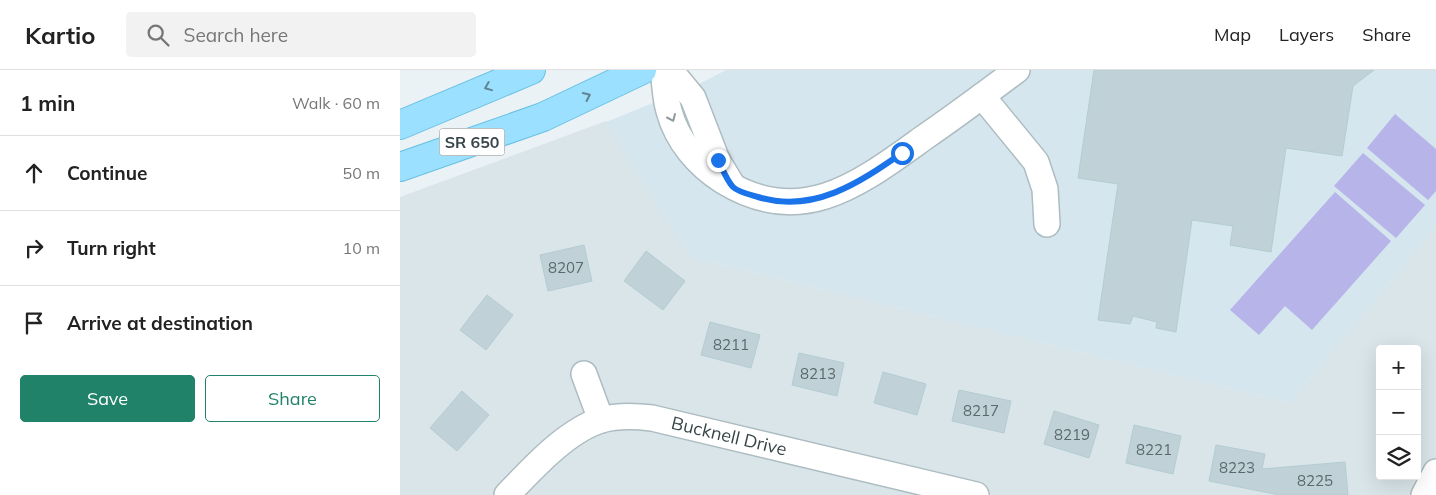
<!DOCTYPE html>
<meta charset="utf-8">
<style>
:root{--surface:#fff;--page:#f2f2f2;--text:#222;--muted:#767676;--line:#e0e0e0;--accent:#208369}
body{margin:0;font-family:Mulish,sans-serif;background:var(--page);color:var(--text)}
.controls{position:absolute;right:15px;bottom:15px;display:grid;overflow:hidden;border-radius:5px;box-shadow:0 5px 20px #0002}
.controls button{width:45px;height:45px;display:grid;place-items:center;padding:0;border:0;border-bottom:1px solid var(--line);background:var(--surface);color:var(--text);font:25px sans-serif}
.stop{position:absolute;width:15px;height:15px;margin:-11px;border:4px solid #1a73e8;border-radius:50%;background:#fff}
.stop.end{background:#1a73e8;border-color:#fff;box-shadow:0 1px 5px #0008}
.list{margin:0;padding:0;list-style:none}
h2{display:flex;justify-content:space-between;align-items:center;height:65px;margin:0;padding:0 20px;font-size:21px}
h2 small{font-size:16px;font-weight:400;color:var(--muted)}
.list li{display:grid;grid-template-columns:32px 1fr auto;gap:15px;align-items:center;box-sizing:border-box;height:75px;padding:0 20px;border-top:1px solid var(--line)}
.list b{display:block;font-size:19px;white-space:nowrap}
.list em{font-size:16px;font-style:normal;color:var(--muted)}
.actions{display:flex;gap:10px;padding:15px 20px}
.actions a{flex:1;padding:11px 0;border:1px solid var(--accent);border-radius:5px;text-align:center;font-size:18px;color:var(--accent)}
.actions .main{background:var(--accent);color:#fff}
.icon{flex:none;width:28px;height:28px;fill:none;stroke:currentColor;stroke-width:2;stroke-linecap:round;stroke-linejoin:round}
.map{position:relative;flex:none;width:1036px;height:425px;overflow:hidden}
header{display:flex;align-items:center;gap:30px;box-sizing:border-box;height:70px;padding:0 25px;background:var(--surface);border-bottom:1px solid var(--line)}
header strong{font-size:24px}
nav{display:flex;gap:28px;margin-inline-start:auto;font-size:18px}
.search{width:350px;height:45px;background:var(--page);display:flex;align-items:center;gap:12px;box-sizing:border-box;padding:0 18px;border-radius:5px;color:var(--muted);font-size:19px}
main{display:flex}
aside{flex:1;background:var(--surface)}
.map>svg:first-child{display:block}
.residential{fill:#d9e5e9;fill-rule:evenodd}
.education{fill:#d5e6ee}
.green{fill:#b6b4e9}
.building{fill:#c0d2d7;stroke:#b3ccd2}
.lines{fill:none;stroke-linecap:round;stroke-linejoin:round}
.minor-casing{stroke:#adbcc1;stroke-width:28}
.major-casing{stroke:#6ac1e4;stroke-width:30}
.minor{stroke:#fff;stroke-width:25}
.major{stroke:#9be0fe;stroke-width:28}
.oneway{stroke:#608491}
.oneway2{stroke:#92999b}
.route{stroke:#1a73e8;stroke-width:6}
.labels{text-anchor:middle;stroke-width:5;stroke-linejoin:round;paint-order:stroke}
.number-label{font-size:15px;fill:#5a696c}
.shield{fill:#fff;stroke:#747e80;stroke-width:1}
.shield-label{font-size:16px;font-weight:bold;fill:#384649}
.street-label{font-size:18px;fill:#384649;stroke:#fff}
</style>
<header>
<strong>Kartio</strong>
<div class="search"><svg class="icon" aria-label="search" viewBox="0 0 24 24"><circle cx="10" cy="10" r="6"/><path d="M15 15l6 6"/></svg>Search here</div>
<nav><a>Map</a><a>Layers</a><a>Share</a></nav>
</header>
<main>
<aside>
<h2>1 min<small>Walk · 60 m</small></h2>
<ul class="list">
<li><svg class="icon" aria-label="ahead" viewBox="0 0 24 24"><path d="M12 20V5M6 11l6-6 6 6"/></svg><div><b>Continue</b></div><em>50 m</em></li>
<li><svg class="icon" aria-label="right" viewBox="0 0 24 24"><path d="M7 20v-9h11M14 6l5 5-5 5"/></svg><div><b>Turn right</b></div><em>10 m</em></li>
<li><svg class="icon" aria-label="arrive" viewBox="0 0 24 24"><path d="M6 21V4h12l-3 4 3 4H6"/></svg><div><b>Arrive at destination</b></div></li>
</ul>
<div class="actions"><a class="main">Save</a><a>Share</a></div>
</aside>
<div class="map">
<svg width="1036" height="425" viewBox="0 0 1036 425">
<rect width="100%" height="100%" fill="#ebf2f5"/>
<path class="residential" d="M 206,51 L 290,187 L 889,333 L 1036,157 L 1036,425 L 0,425 L 0,127 ZM 980,279 L 1017,279 L 1017,406 L 980,406 Z"/>
<polygon class="education" points="326,0 1036,0 1036,157 889,333 290,187 206,52 295,16"/>
<g class="green">
<polygon points="995,44 1036,79 1036,121 1028,130 967,78"/>
<polygon points="963,83 1025,135 996,168 934,116"/>
<polygon points="935,122 991,171 912,260 885,236 859,265 830,240"/>
</g>
<g class="building">
<polygon points="694,0 974,0 953,16 942,86 886,78 871,182 830,175 833,156 792,150 776,262 756,258 757,252 733,246 730,254 698,250 718,114 678,108"/>
<polygon points="184,175 192,211 148,221 140,185"/>
<polygon points="246,181 285,211 263,240 224,211"/>
<polygon points="87,225 113,245 86,280 60,260"/>
<polygon points="310,252 360,265 351,298 301,285"/>
<polygon points="399,283 444,293 437,326 392,315"/>
<polygon points="483,302 526,314 517,345 474,333"/>
<polygon points="559,320 611,331 604,363 552,351"/>
<polygon points="62,321 89,345 57,381 30,358"/>
<polygon points="654,341 699,355 689,388 644,374"/>
<polygon points="734,355 781,366 773,404 726,393"/>
<polygon points="816,375 865,384 862,399 945,392 948,425 879,425 809,411"/>
</g>
<g class="lines">
<defs>
<g id="minor">
<path d="M 263,0 C 265,13 265,28 269,41 C 277,71 298,95 323,111 C 401,159 458,115 522,69 C 554,47 585,24 617,0"/>
<polyline points="270,0 293,28 317,90 331,113"/>
<polyline points="582,26 636,92 645,119 647,154"/>
<polyline points="184,304 201,350"/>
<path id="s1" d="M 107,425 C 132,399 166,361 201,350 C 218,345 235,346 252,348 L 576,425"/>
<polyline points="1024,425 1036,402"/>
</g>
<g id="major">
<polyline points="0,55 131,0"/>
<polyline points="0,97 143,47 242,0"/>
</g>
</defs>
<use href="#minor" class="minor-casing"/>
<use href="#major" class="major-casing"/>
<use href="#minor" class="minor"/>
<use href="#major" class="major"/>
</g>
<defs><path id="oneway-chevron" d="M-2-3.5L2.5 0L-2 3.5" fill="none" stroke-width="1.6" stroke-linecap="round" stroke-linejoin="round" transform="scale(1.25)"/></defs>
<g class="oneway">
<use href="#oneway-chevron" transform="translate(88 17) rotate(158)"/>
<use href="#oneway-chevron" transform="translate(187 26) rotate(-25)"/>
</g>
<use class="oneway2" href="#oneway-chevron" transform="translate(272 48) rotate(66)"/>
<g class="lines">
<path class="route" d="M 318,90 C 322,98 327,111 333,117 C 338,122 351,125 358,127 C 413,144 459,113 502,83"/>
</g>
<g class="labels">
<g class="number-label">
<text x="166" y="203">8207</text>
<text x="331" y="280">8211</text>
<text x="418" y="309">8213</text>
<text x="581" y="346">8217</text>
<text x="672" y="370">8219</text>
<text x="754" y="385">8221</text>
<text x="837" y="403">8223</text>
<text x="915" y="416">8225</text>
</g>
<rect class="shield" x="39.5" y="58.5" width="65" height="27" rx="4"/>
<g class="shield-label">
<text x="72" y="78">SR 650</text>
</g>
<g class="street-label">
<text dy="6" stroke="none"><textPath href="#s1" startOffset="252">Bucknell Drive</textPath></text>
</g>
</g>
</svg>
<div class="controls">
<button>+</button>
<button>−</button>
<button><svg class="icon" aria-label="layers" viewBox="0 0 24 24"><path d="M12 4l9 5-9 5-9-5zM3 14l9 5 9-5"/></svg></button>
</div>
<div class="stop" style="left:502px;top:83px"></div>
<div class="stop end" style="left:318px;top:90px"></div>
</div>
</main>
